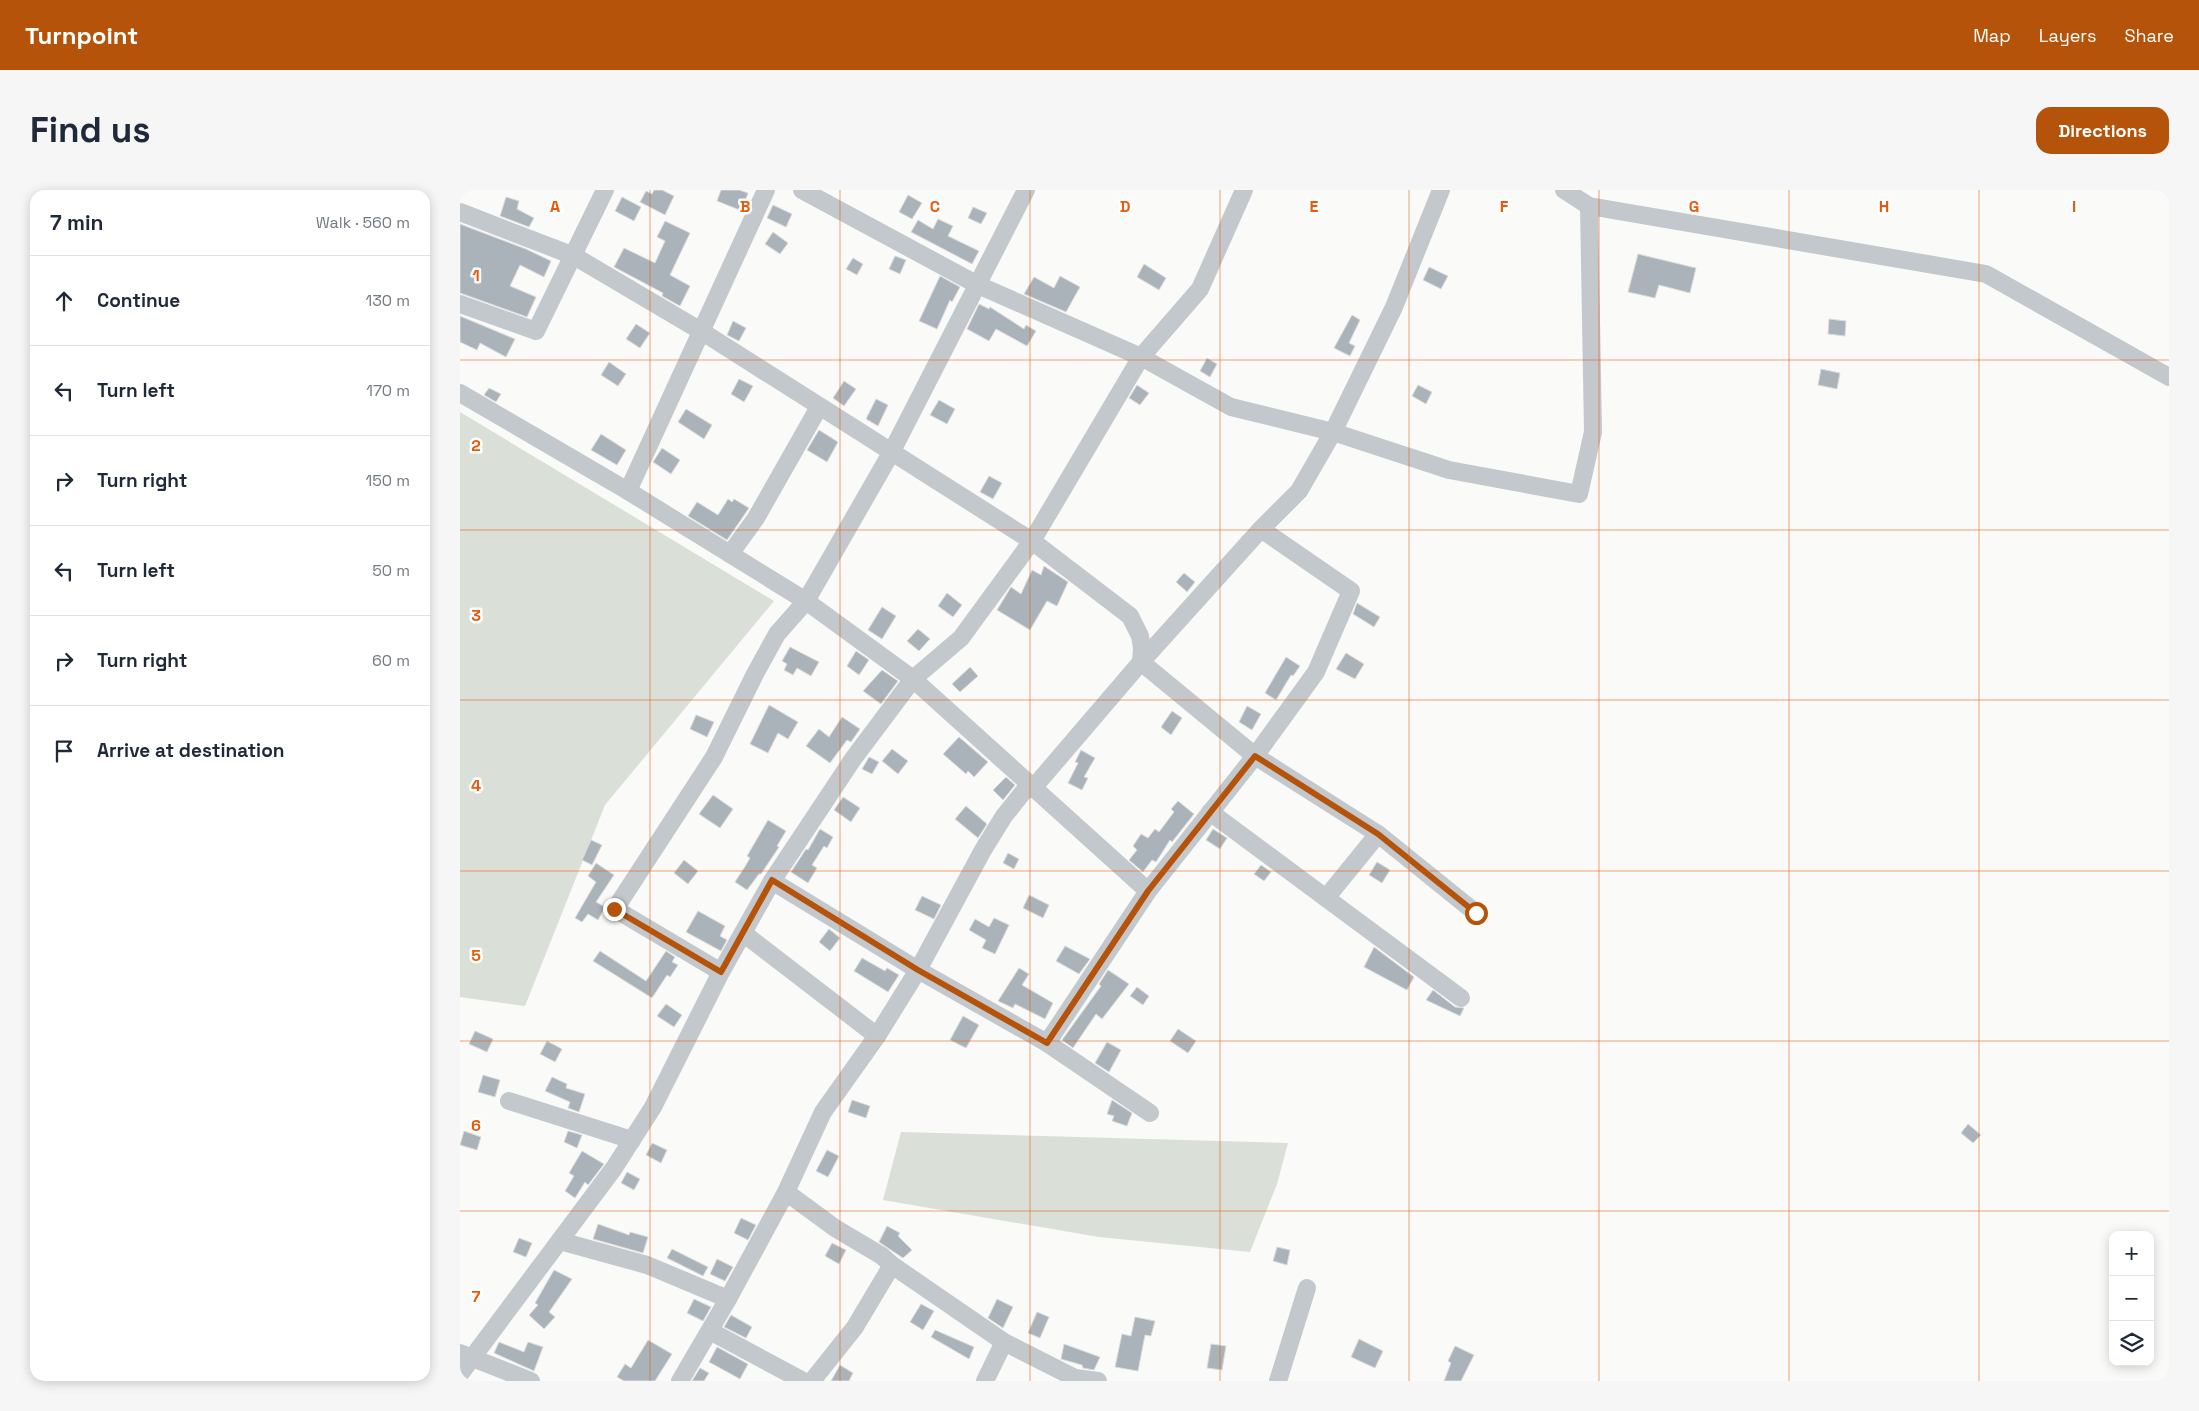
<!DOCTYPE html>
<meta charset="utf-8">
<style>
:root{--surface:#fff;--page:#f6f6f7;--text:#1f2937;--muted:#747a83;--line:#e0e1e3;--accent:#b45309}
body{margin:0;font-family:"Space Grotesk",sans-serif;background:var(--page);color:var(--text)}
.controls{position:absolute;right:15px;bottom:15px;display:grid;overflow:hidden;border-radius:10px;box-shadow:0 2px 12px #0003}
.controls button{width:45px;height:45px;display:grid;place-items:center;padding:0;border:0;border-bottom:1px solid var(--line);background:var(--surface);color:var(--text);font:25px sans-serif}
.stop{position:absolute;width:15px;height:15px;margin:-11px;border:4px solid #b45309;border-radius:50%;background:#fff}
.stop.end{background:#b45309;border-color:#fff;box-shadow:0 1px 5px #0008}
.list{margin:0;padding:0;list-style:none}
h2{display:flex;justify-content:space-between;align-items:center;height:65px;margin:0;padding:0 20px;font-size:21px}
h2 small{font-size:16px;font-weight:400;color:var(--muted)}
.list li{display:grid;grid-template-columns:32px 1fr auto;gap:15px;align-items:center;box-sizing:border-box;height:90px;padding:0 20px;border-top:1px solid var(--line)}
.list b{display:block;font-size:19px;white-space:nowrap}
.list em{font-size:16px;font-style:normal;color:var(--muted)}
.icon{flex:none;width:28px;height:28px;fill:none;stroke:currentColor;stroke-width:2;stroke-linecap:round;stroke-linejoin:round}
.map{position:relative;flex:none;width:1709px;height:1191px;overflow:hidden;border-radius:15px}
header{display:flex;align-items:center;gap:30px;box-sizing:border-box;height:70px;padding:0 25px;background:var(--accent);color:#fff}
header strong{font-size:24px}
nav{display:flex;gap:28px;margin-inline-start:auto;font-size:18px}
.intro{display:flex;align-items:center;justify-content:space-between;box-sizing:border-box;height:120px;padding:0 30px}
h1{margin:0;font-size:35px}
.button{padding:12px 22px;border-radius:15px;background:var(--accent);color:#fff;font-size:18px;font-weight:700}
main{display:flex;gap:30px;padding:0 30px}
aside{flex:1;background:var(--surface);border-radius:15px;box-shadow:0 2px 12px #0003}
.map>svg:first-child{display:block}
.green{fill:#dadfd7}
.building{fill:#aab3b9;stroke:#dcdcda}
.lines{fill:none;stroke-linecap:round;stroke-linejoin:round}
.minor{stroke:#c3c8cc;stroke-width:18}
.route{stroke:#b45309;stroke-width:6}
.grid{fill:none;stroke:#e8590c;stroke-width:1;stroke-opacity:0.55}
.grid-label{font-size:16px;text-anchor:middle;font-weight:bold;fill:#e8590c;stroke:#fff;stroke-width:5;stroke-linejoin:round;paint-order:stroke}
</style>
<header>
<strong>Turnpoint</strong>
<nav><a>Map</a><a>Layers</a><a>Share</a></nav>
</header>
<div class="intro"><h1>Find us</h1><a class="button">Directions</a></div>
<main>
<aside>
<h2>7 min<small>Walk · 560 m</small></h2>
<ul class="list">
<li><svg class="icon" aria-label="ahead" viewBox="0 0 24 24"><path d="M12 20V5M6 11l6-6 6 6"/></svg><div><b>Continue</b></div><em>130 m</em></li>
<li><svg class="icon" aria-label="left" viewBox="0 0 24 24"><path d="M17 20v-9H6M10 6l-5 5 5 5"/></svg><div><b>Turn left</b></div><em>170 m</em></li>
<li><svg class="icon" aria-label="right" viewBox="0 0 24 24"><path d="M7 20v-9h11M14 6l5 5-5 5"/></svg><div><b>Turn right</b></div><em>150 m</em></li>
<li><svg class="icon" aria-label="left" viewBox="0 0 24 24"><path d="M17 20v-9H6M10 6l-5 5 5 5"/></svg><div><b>Turn left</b></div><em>50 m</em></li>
<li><svg class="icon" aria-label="right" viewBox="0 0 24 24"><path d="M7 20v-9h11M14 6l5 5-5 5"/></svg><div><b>Turn right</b></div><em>60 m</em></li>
<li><svg class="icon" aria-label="arrive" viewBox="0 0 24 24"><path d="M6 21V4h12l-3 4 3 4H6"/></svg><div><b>Arrive at destination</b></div></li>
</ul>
</aside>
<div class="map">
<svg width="1709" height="1191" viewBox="0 0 1709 1191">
<rect width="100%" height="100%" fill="#fafaf8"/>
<g class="green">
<polygon points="0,222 314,411 145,615 65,816 0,807"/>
<polygon points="441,942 828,953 817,994 790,1062 639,1047 423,1010"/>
</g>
<g class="building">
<polygon points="194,0 202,0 214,6 205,25 180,12 186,1 192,4"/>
<polygon points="261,0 279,0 288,3 282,21 257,11"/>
<polygon points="448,5 462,13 452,29 439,22"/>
<polygon points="46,7 59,11 57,19 74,28 69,37 40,26"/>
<polygon points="162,7 181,17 174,31 155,21"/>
<polygon points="313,15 332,24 326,37 307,28"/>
<polygon points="513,17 527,23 521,34 508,28"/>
<polygon points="478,29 493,36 488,46 519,61 512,74 451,42 458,30 473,39"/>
<polygon points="205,31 230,43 210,85 230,96 220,116 202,106 203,103 154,77 164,58 195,73 205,51 197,47"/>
<polygon points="0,34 66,59 91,71 84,87 60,75 50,96 76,107 67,127 0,103"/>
<polygon points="313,42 328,53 320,64 305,54"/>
<polygon points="1178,64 1236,78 1230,103 1199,95 1195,108 1168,102"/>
<polygon points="435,66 446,70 440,84 429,79"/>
<polygon points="393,68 403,74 397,85 386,79"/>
<polygon points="684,74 706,88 699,100 677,87"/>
<polygon points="969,77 988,86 981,99 963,90"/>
<polygon points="480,86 500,97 492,112 490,110 477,139 459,131"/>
<polygon points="600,86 620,97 606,122 564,104 574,87 594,98"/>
<polygon points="519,114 529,119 530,117 564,139 566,135 576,141 567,156 536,139 529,151 507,139"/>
<polygon points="892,125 900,130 889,153 895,156 890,166 874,158"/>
<polygon points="0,126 55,149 46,167 20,153 17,160 0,152"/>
<polygon points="1369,129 1386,131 1385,146 1368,144"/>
<polygon points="273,131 286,138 279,151 267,145"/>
<polygon points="176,134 190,143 180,158 166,149"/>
<polygon points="747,168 757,174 750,187 740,181"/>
<polygon points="149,172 166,184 158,196 141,185"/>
<polygon points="1361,179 1380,183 1377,199 1358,195"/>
<polygon points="279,189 293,196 284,212 271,204"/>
<polygon points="384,191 396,199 384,216 373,208"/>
<polygon points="677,195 689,203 680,215 669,208"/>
<polygon points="958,195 972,202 966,214 952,206"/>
<polygon points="29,198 41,204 36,212 24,205"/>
<polygon points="416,209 428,215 418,236 406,229"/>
<polygon points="479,210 495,219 487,234 470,225"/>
<polygon points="226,219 252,235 244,249 218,232"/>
<polygon points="359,240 378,252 367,272 347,260"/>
<polygon points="141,244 166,260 157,275 131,260"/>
<polygon points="202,258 220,270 211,284 193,272"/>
<polygon points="529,286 542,293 533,309 520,302"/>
<polygon points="268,309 272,312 274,309 289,318 267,350 228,326 237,312 258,325"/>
<polygon points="584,376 608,392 597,416 587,411 570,440 537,420 551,397 561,404 572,380 581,385"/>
<polygon points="724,383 735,392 727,402 716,392"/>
<polygon points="487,403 502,415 493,427 478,416"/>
<polygon points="897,413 920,427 914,437 893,424"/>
<polygon points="422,417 436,426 422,449 408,440"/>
<polygon points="458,439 470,449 459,461 447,451"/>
<polygon points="330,457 359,472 351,486 337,478 333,485 324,480 327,474 322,471"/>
<polygon points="396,461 409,470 399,485 387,476"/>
<polygon points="886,463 904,474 895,489 876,479"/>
<polygon points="826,467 840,476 833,486 831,485 816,510 805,503"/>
<polygon points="510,477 518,486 500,502 492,494"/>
<polygon points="422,480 438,491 421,514 403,501"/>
<polygon points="309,515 338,532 328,549 318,543 308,563 290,554"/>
<polygon points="787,516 801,524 792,540 779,532"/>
<polygon points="712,521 722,528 711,545 701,537"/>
<polygon points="236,525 254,532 247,547 230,539"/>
<polygon points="382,527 400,539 391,552 387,550 370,573 346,556 359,539 369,547"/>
<polygon points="499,547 528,572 514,587 508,581 506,584 483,564"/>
<polygon points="432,559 448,571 438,584 422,571"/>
<polygon points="621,560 635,568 624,587 628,588 622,600 608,593 618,573 615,572"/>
<polygon points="409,567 419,572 412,584 402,579"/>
<polygon points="546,587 555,595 543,610 533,600"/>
<polygon points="253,605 273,619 260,638 239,624"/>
<polygon points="383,607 400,618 391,632 374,620"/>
<polygon points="718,611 734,624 712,652 710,650 696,672 692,670 683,682 669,670 677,660 673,656 681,644 688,648 695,639 699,642 714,622 711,619"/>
<polygon points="506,616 527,634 518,648 495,629"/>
<polygon points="308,630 326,641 317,656 319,657 301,684 299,684 287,700 275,692 286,675 290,668 287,666"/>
<polygon points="360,639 373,647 367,658 364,656 352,675 357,678 348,693 331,682 346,659 348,660"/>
<polygon points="753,639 767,648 760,659 746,650"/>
<polygon points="131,650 142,655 132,675 122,670"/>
<polygon points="548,663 559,669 554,679 543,673"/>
<polygon points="224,670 238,681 228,694 214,683"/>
<polygon points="917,672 930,680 922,693 909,685"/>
<polygon points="136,673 154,685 136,712 145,717 138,730 128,724 122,732 115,728 136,692 128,686"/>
<polygon points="801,675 811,682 804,691 794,684"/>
<polygon points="569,705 589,715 583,728 563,718"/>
<polygon points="462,706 481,715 474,729 455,720"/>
<polygon points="238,721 265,736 260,746 267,750 261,761 226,742"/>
<polygon points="534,728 549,735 535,764 522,758 526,750 509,740 515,729 529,737"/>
<polygon points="369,739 380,748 370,761 359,752"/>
<polygon points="605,756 630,769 619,784 596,771"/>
<polygon points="914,757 954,787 947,800 904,777"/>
<polygon points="140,761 186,791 206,761 215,767 212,772 218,775 210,787 207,785 192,808 133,771"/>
<polygon points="402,768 425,781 427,778 439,785 428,802 394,781"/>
<polygon points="559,778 569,784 562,795 593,813 585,829 555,814 553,818 538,811"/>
<polygon points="648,780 669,794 642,829 636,824 613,858 602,850 641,796 639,794"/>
<polygon points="677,797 689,806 683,815 670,806"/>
<polygon points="973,800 995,817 1004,818 1000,826 966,810"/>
<polygon points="206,814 222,825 214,837 197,826"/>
<polygon points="503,826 519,835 506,858 490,850"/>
<polygon points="718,839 736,851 728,863 710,851"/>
<polygon points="15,841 33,849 27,862 9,854"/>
<polygon points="87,851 102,859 95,872 80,864"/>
<polygon points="647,852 661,860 649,882 635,873"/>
<polygon points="23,885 40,890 35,907 18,902"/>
<polygon points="92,887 107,894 106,898 125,904 119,922 108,918 110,912 85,901"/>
<polygon points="392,910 410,916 406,928 388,922"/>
<polygon points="652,910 672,923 667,936 652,931 654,926 647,924"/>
<polygon points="1508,934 1521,945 1513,953 1501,943"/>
<polygon points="4,941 21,947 17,960 0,955"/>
<polygon points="108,941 122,945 117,958 104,952"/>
<polygon points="192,953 207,960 201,973 186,965"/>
<polygon points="367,960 379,966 368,987 356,981"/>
<polygon points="122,961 144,974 128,995 125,992 115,1008 105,1001 114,986 109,983"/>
<polygon points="167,982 180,989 174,1000 161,993"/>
<polygon points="281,1028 296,1035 288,1050 274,1043"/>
<polygon points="138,1034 169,1045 170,1042 188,1047 183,1063 133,1049"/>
<polygon points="427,1036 440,1043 438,1046 452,1060 443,1068 419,1052"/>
<polygon points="59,1048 72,1053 66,1067 53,1062"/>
<polygon points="372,1053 386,1060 379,1074 365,1066"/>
<polygon points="817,1057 830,1060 827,1075 813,1071"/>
<polygon points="212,1059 248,1077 243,1086 207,1068"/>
<polygon points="257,1069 273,1077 265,1091 250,1084"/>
<polygon points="94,1080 112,1089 89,1122 95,1127 84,1139 69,1125 78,1115 75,1113"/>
<polygon points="234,1109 251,1117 243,1131 227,1123"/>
<polygon points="537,1109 553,1117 543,1138 528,1128"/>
<polygon points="461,1114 474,1121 463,1140 450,1132"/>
<polygon points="577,1122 589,1127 580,1148 568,1143"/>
<polygon points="271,1125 292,1137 286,1148 264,1137"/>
<polygon points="675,1127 695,1131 691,1146 685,1145 678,1181 655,1177 662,1144 671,1146"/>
<polygon points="475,1140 514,1157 509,1169 471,1147"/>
<polygon points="899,1149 923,1161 915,1178 891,1167"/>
<polygon points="188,1150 212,1164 195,1191 164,1191 157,1187 165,1174 171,1178"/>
<polygon points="39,1152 64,1162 68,1152 83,1157 74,1181 34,1163"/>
<polygon points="604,1154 640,1167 634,1180 623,1178 622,1175 601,1169"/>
<polygon points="751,1154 766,1156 762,1180 747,1178"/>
<polygon points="995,1156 1014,1165 1001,1191 984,1191 991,1173 988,1171"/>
<polygon points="257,1157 288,1174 280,1189 249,1172"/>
<polygon points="380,1175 393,1183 389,1191 371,1191"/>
<polygon points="240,1178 249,1183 244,1191 232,1191"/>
</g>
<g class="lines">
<g class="minor">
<polyline points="342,0 518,95 681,167 771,217 873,242 989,280 1119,304 1133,242 1129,16"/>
<polyline points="1104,0 1129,16 1526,84 1709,187"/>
<polyline points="0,22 114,66 241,141 572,351 670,426 680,446 682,458 681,472 795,566 918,644 1016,723"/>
<polyline points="0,114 76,141 145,0"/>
<polyline points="0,203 168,301 346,411 453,489 688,701"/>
<polyline points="168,301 306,0"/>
<polyline points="270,364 296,328 359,217"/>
<polyline points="750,622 1001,808"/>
<polyline points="312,691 458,780 587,853 690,923"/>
<polyline points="866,708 918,644"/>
<polyline points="283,743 417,846"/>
<polyline points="261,782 155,719 254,567 295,484 317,444 346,411 431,263 566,0"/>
<polyline points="587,853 688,701 795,566 856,482 891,401 801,339"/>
<polyline points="49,911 172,950"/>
<polyline points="326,1002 375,1038 422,1066 432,1075 544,1152 615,1188 638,1191"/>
<polyline points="100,1051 187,1075 268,1109"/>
<polyline points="250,1141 343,1191"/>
<polyline points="0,1163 71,1191"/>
<polyline points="0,1184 154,978 193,917 261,782 312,691 393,569 453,489 501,448 572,351 681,167 740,99 784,0"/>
<polyline points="220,1191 268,1109 326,1002 363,922 417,846 458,780 523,660 544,626 564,601 574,597 681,472 801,339 839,301 873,242 934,117 981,0"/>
<polyline points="352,1191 395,1137 432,1075"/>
<polyline points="525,1191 544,1152"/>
<polyline points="818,1191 847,1098"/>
</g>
</g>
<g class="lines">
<polyline class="route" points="154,719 261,782 312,690 458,780 587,853 688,701 795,566 918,644 1016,723"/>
</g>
<path class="grid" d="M 190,0 L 190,1191M 380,0 L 380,1191M 570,0 L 570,1191M 760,0 L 760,1191M 949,0 L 949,1191M 1139,0 L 1139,1191M 1329,0 L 1329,1191M 1519,0 L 1519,1191M 0,170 L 1709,170M 0,340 L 1709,340M 0,510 L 1709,510M 0,681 L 1709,681M 0,851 L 1709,851M 0,1021 L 1709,1021"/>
<g class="grid-label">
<text x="95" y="22">A</text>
<text x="285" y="22">B</text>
<text x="475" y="22">C</text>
<text x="665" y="22">D</text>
<text x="854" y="22">E</text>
<text x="1044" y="22">F</text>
<text x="1234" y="22">G</text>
<text x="1424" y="22">H</text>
<text x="1614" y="22">I</text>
<text x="16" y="91">1</text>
<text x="16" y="261">2</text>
<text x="16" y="431">3</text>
<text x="16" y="601">4</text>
<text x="16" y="771">5</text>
<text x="16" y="941">6</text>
<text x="16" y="1112">7</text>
</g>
</svg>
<div class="controls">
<button>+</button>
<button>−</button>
<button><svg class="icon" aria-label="layers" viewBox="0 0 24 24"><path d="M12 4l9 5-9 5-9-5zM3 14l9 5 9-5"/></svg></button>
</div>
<div class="stop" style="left:1016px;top:723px"></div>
<div class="stop end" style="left:154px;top:719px"></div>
</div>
</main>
